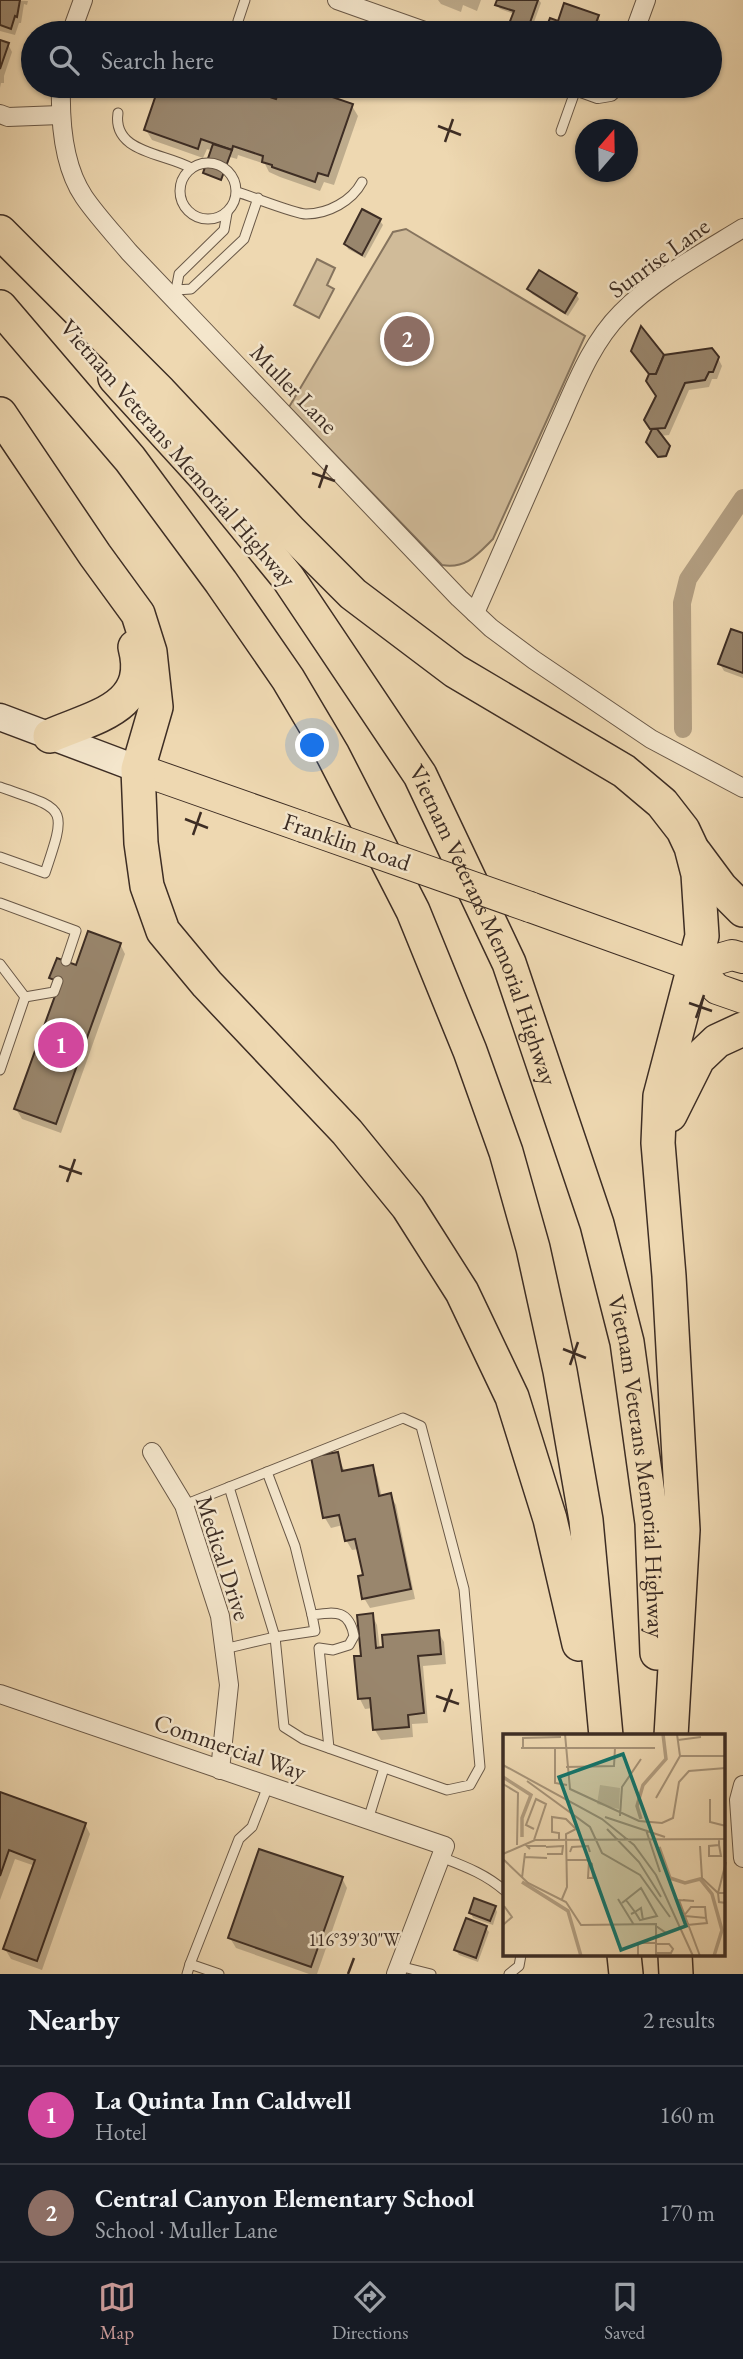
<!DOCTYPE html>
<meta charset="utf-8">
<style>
:root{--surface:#171b24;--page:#20242c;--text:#f1f3f6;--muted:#9ea1a6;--line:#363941;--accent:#c59692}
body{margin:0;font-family:"EB Garamond",serif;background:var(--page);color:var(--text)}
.compass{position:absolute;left:575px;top:119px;width:63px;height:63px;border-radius:50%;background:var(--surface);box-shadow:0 2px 5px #0004;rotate:20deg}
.you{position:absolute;left:313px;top:746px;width:24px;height:24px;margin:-18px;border:5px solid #fff;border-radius:50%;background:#1a73e8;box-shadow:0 0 0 10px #1a73e833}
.badge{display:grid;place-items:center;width:46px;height:46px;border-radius:50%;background:var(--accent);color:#fff;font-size:23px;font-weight:700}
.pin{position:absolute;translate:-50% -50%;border:4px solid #fff;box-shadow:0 2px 7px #0006}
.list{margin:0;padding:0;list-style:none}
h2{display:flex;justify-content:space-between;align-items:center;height:91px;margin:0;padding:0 28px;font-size:30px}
h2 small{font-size:23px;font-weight:400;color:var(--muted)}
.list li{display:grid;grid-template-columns:46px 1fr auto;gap:21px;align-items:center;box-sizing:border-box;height:98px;padding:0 28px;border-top:2px solid var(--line)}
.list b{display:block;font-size:26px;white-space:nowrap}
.list p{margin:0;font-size:23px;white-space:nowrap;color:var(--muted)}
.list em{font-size:23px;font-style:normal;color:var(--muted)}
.icon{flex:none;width:38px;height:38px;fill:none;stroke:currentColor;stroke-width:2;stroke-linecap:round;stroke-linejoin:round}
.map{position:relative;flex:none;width:743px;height:1974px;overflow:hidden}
.search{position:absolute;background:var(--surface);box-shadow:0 2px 5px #0004;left:21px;right:21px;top:21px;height:77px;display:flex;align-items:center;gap:18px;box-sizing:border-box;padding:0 24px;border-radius:38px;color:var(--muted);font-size:26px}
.sheet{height:287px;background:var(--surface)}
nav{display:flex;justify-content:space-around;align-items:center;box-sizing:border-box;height:98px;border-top:2px solid var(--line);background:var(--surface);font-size:19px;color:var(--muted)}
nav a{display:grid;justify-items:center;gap:4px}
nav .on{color:var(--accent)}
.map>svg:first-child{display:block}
.green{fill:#d0bb99;stroke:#86745e;stroke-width:2}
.shadow{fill:#0003}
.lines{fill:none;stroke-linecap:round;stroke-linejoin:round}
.canal{stroke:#b29e81;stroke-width:18}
.building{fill:#99866d;stroke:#3d2d24;stroke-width:2}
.lane-casing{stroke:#695847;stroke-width:11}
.street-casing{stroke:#695847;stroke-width:20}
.secondary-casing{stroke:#3d2d24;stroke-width:29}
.primary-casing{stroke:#3d2d24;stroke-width:32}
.highway-casing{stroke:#3d2d24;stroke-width:36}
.lane{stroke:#f4e6cc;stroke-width:9}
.street{stroke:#f4e6cc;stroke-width:18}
.secondary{stroke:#f4e6cc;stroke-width:26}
.primary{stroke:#eed8b1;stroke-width:30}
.highway{stroke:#eed8b1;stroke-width:33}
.primary-bridge-casing{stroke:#3d2d24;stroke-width:32;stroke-linecap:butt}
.primary-bridge{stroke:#eed8b1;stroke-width:30}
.ticks{fill:none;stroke:#3d2d24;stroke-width:2.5}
.labels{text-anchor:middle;stroke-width:5;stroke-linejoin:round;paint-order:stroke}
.street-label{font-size:24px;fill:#3d2d24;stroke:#f4e6cc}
.inset-river{fill:none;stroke:#b29e81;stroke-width:3.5}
.inset-road{fill:none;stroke:#a79479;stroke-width:2}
.view{fill:#0f766e;fill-opacity:0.15;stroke:#0f766e;stroke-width:3.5}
.inset-edge{fill:none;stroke:#3d2d24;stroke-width:3.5}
.ticks-label{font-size:18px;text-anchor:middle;fill:#3d2d24;stroke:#f4e6cc;stroke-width:5;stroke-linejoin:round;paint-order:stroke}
</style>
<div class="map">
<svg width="743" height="1974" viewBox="0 0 743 1974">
<rect width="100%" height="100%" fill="#eed8b1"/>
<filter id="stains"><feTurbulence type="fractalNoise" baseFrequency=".00286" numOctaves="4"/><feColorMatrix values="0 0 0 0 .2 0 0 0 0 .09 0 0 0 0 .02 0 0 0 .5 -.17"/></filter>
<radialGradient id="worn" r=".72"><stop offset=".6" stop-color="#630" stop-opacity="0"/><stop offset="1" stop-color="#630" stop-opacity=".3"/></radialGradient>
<g class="green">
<path d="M 406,229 L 585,336 L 493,539 C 477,555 466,569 442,565 L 289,407 L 393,232 Z"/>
<polygon points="317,259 335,268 327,285 334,289 319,318 294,305"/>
</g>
<g class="shadow">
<polygon points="0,0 28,1 27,5 24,4 21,23 19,23 15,35 0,31"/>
<polygon points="438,0 481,0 477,11 463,5 461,12 441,4"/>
<polygon points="499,0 539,0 541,3 530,33 514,28 511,24 514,14 500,9 497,4"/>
<polygon points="598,17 602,24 599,33 546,33 551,20 559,23"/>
<polygon points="0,42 8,44 12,52 4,76 4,83 1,83 0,88"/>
<polygon points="161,86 262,86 258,95 277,102 282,97 286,86 295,86 352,106 358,116 334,185 324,182 320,191 280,177 269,172 265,164 238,155 237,159 230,157 222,180 206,175 213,151 207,149 203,158 152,140 146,130"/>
<polygon points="380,221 383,225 365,258 348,249 346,244"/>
<polygon points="529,289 576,294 579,299 568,316 532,294"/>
<polygon points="663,356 718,358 722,366 717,379 712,379 709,387 689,390 669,435 660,436 670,449 667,457 660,458 648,442 653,431 646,420 658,397"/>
<polygon points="743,635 743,678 724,671 720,664"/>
<polygon points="120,944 125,954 61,1133 22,1119 16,1109 58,989 51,978 77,967"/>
<polygon points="337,1454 345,1472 372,1467 377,1477 382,1497 390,1495 396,1505 415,1599 370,1608 364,1598 365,1577 359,1549 352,1550 346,1540 343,1525 331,1528 325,1518 313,1459"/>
<polygon points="372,1615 377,1625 380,1649 438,1632 444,1642 446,1664 423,1666 428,1723 412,1724 413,1737 381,1740 375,1730 373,1708 365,1709 360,1699 363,1657"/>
<polygon points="0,1794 85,1824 90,1834 42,1970 11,1959 5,1949 35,1866 15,1859 0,1900"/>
<polygon points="342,1878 347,1888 317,1974 309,1974 236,1948 230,1938"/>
<polygon points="495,1907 497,1912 493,1925 473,1918 471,1913"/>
<polygon points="486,1928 489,1932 478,1962 459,1955 456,1950"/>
</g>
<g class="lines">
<polyline class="canal" points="683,729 682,603 688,579 743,498"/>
</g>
<g class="building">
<polygon points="0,0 20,0 17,17 15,16 11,29 0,25"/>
<polygon points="497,0 538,0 527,31 509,24 514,11 495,5"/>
<polygon points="564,3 599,15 592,33 544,33 550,18 558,21"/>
<polygon points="0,40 9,43 0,69"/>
<polygon points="159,86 253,86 251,91 276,99 278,94 281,95 284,86 300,86 353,104 328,176 318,173 315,182 272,167 272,165 262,162 263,156 233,146 232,150 201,139 198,149 144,130"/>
<polygon points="213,144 232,150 221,180 203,173"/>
<polygon points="362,209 381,219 362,255 344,244"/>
<polygon points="539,270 577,293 565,313 527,289"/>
<polygon points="641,326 664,355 656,374 649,374 631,351"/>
<polygon points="712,348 719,357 713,372 709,372 705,380 685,383 665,428 650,429 644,420 656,396 646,381 649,374 656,374 664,355"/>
<polygon points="652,429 657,429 670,446 666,456 658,457 646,442"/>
<polygon points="731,629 743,633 743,673 718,664"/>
<polygon points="88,931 121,943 56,1124 14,1109 60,982 49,978 57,958 76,965"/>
<polygon points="338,1452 342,1471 373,1465 379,1496 391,1493 411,1589 362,1599 358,1576 363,1575 355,1539 345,1541 339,1515 323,1518 311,1457"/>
<polygon points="373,1613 376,1648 383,1647 382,1635 439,1630 441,1654 418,1656 424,1713 408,1715 409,1727 373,1730 370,1698 358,1699 354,1656 361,1656 357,1615"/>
<polygon points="0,1792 86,1823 37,1961 3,1949 35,1860 9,1850 0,1876"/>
<polygon points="259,1849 343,1877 311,1967 228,1938"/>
<polygon points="474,1898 496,1906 490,1921 469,1913"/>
<polygon points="466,1918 487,1926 476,1958 454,1950"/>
</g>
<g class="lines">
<defs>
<g id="lane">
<polyline points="238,21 245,0"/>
<path d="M 118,113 C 112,153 165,153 191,168"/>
<polyline points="561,131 577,86"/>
<circle cx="208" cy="191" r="28"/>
<path d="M 237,192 C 251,196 295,214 306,214 C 328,214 352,201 362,182"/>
<polyline points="227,213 224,230 179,274 176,290 191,289 244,239 258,198"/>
<path d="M 0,787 C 66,810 68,805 45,873 L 0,857"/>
<polyline points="0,903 76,931 66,961"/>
<polyline points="0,964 25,997 0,1070"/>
<polyline points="25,997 54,992 58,981"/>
<polyline points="267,1472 295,1546 312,1615"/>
<path d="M 229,1487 L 275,1637 L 315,1631 L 312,1615 C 335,1612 349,1609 354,1636 L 349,1645 L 333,1650 L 319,1648 L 329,1748"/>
<polyline points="184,1505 403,1418 421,1426 464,1589 480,1767 470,1785 447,1790 303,1739 284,1727 275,1637 224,1649"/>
<polyline points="368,1820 384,1768"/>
<path d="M 441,1857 C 464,1866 486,1874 505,1891"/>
<polyline points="190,1964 239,1839 252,1827 268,1786"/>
<polyline points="399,1966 431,1974"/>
<polyline points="187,1974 190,1964 219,1974"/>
<polyline points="509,1974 519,1966 521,1955"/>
</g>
<g id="street">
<polyline points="337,0 430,33"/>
<polyline points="71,33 83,0"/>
<polyline points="634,33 646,0"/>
<path d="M 61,86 C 60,122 63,166 84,197 C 97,216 114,234 129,252 L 459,598 L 491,628 L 534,660 L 651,739 L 743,788"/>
<polyline points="576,86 598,94 610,92 615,86"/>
<polyline points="0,114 8,117 60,115"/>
<path d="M 475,613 C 501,553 528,493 554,433 C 573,392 589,345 621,313 C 653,280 704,252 743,228"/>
<polyline points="152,1452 184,1505 220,1616 229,1685 220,1770"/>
<polyline points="0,1694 445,1846 396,1974"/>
<polyline points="743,1785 739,1800 743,1858"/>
</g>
<polyline id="secondary" points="0,717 138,769"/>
<g id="primary">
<polyline points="138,769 303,827"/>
<polyline points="530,907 694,966 717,989 743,998"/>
<polyline points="694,966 732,955 743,958"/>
</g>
<g id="highway">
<polyline points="0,232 160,392 291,532 353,594 455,671 624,771 662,803 683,830 691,847 698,874 702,936 660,1096 658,1143 669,1276 683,1530 671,1736"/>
<polyline points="0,307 130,459 221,582 288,679 333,755 413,911 470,1051 506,1152 533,1248 560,1371 586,1520 606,1736"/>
<path id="s1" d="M 115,378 L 206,478 L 288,578 L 420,775 L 509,963 L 597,1224 L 627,1342 L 652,1523 L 657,1653"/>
<polyline points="0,414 95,555 138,614 150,652 156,707 138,769 141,843 147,886 163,931 207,984 347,1132 408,1207 462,1292 512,1397 550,1519 579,1644"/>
<path d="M 50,736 C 93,717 151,708 135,647"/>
<polyline points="695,853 721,888 743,910"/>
<polyline points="670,1115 698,1059 717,1041 743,1029"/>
<polyline points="624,1955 626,1974"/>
<polyline points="675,1955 676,1974"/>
</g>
</defs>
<use href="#lane" class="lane-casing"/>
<use href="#street" class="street-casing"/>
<use href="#secondary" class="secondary-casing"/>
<use href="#primary" class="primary-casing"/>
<use href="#highway" class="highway-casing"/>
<use href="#lane" class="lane"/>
<use href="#street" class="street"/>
<use href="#secondary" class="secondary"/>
<use href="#primary" class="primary"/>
<use href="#highway" class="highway"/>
<defs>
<polyline id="primary-bridge" points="303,827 530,907"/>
</defs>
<use href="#primary-bridge" class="primary-bridge-casing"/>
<use href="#primary-bridge" class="primary-bridge"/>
</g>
<path class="ticks" d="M 438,126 L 461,135M 445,142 L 453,119M 312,473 L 335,481M 319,488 L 327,465M 185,819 L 208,828M 193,835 L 201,812M 689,1003 L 712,1011M 696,1018 L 704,995M 59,1166 L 82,1174M 67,1182 L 75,1159M 563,1349 L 586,1358M 570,1365 L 578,1342M 436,1696 L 459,1704M 444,1712 L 452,1689M 348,1974 L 354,1958"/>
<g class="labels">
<g class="street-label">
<text transform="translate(659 258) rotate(-36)" y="8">Sunrise Lane</text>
<text transform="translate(294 389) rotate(46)" y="8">Muller Lane</text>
<text transform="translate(178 453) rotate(49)" y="8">Vietnam Veterans Memorial Highway</text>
<text transform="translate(347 842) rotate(19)" y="8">Franklin Road</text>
<text dy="8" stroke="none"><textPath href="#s1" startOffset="665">Vietnam Veterans Memorial Highway</textPath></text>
<text dy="8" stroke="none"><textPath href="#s1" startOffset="1232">Vietnam Veterans Memorial Highway</textPath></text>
<text transform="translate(223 1558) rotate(72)" y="8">Medical Drive</text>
<text transform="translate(230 1747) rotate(19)" y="8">Commercial Way</text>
</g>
</g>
<g transform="translate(503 1734)">
<rect width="222" height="222" fill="#eed8b1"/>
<path d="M 97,51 L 117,54 L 116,75 L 94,70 Z" fill="#d0bb99"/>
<path class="inset-river" d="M 0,43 L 28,61 L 19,84 L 19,103M 138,85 L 134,72 L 140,51 L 163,25 L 160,0M 156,113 L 167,144 L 182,149 L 197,145 L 209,160 L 219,196 L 211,222M 19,148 L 65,177 L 78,222"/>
<path class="inset-road" d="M 62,0 L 67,55 L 136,87 L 159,89 L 170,84 L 176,48 L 186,37 L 223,34M 175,6 L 198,3M 18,14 L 152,14M 20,14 L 20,4 L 58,3M 52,14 L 52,49 L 64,51M 177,22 L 223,22M 0,31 L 99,85 L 131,111 L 153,141 L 190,222M 63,33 L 111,32 L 112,14M 24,47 L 87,93 L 99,119 L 137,141 L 167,183M 0,50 L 15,59 L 14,111M 153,64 L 177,22 L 174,0M 207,65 L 207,88 L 223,92M 117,82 L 119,53 L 138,25M 102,83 L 162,103M 104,95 L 136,128 L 158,163M 143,96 L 157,138M 216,105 L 216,111 L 206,112 L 206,122 L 218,122 L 216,111M 31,106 L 43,70 L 33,65 L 23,91 L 31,95M 56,106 L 56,99 L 49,98 L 49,83 L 63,85 L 73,95 L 63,100 L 64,153 L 59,165M 197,112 L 199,144 L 215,159 L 216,168 L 223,169M 43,113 L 60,112 L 59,120 L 44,120M 27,115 L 24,112 L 43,112M 67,118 L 69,113 L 85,112 L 87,118M 0,120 L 32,106 L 223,105M 22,123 L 44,124M 0,125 L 25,149 L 63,168 L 78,191 L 153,190 L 153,222M 63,126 L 84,126 L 89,130 L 90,144 L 85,144 L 86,127M 223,128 L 215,159 L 223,159M 19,144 L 22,119M 115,165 L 131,191M 123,166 L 132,178 L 138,174 L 140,186M 180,166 L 191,167 L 176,166 L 197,222M 119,169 L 138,154 L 154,182 L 137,186 L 132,178 L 128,180M 180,183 L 188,173 L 202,173 L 203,184 L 182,182M 0,191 L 9,183 L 1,172M 184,191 L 204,189 L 203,184M 153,202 L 163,199 L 153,192M 153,210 L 166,210 L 170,215 L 168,219 L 153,219M 135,222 L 135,209 L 153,209"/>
<path class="view" d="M 120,20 L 183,192 L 118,216 L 56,43 Z"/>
<rect width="222" height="222" class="inset-edge"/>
</g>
<g class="ticks-label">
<text x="354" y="1946">116°39'30"W</text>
</g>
<rect width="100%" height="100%" filter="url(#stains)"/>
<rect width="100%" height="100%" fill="url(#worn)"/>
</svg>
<svg class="compass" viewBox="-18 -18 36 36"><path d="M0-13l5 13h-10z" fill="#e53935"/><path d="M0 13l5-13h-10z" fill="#9ea1a6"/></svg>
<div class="you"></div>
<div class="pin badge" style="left:61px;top:1045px;background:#d1479c">1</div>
<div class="pin badge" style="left:407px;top:339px;background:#8d6e63">2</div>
<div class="search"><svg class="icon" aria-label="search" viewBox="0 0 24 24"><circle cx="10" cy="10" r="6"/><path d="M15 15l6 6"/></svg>Search here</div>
</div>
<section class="sheet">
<h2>Nearby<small>2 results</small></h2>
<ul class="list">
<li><span class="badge" style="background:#d1479c">1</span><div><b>La Quinta Inn Caldwell</b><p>Hotel</p></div><em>160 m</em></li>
<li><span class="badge" style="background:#8d6e63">2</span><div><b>Central Canyon Elementary School</b><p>School · Muller Lane</p></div><em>170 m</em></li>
</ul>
</section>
<nav>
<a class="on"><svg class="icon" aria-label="map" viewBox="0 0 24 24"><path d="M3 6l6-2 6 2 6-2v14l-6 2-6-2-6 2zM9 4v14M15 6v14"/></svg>Map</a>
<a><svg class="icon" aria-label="directions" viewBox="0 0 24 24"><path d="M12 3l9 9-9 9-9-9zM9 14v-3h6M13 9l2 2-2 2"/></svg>Directions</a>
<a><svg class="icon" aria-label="saved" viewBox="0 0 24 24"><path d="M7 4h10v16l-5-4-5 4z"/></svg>Saved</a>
</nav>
